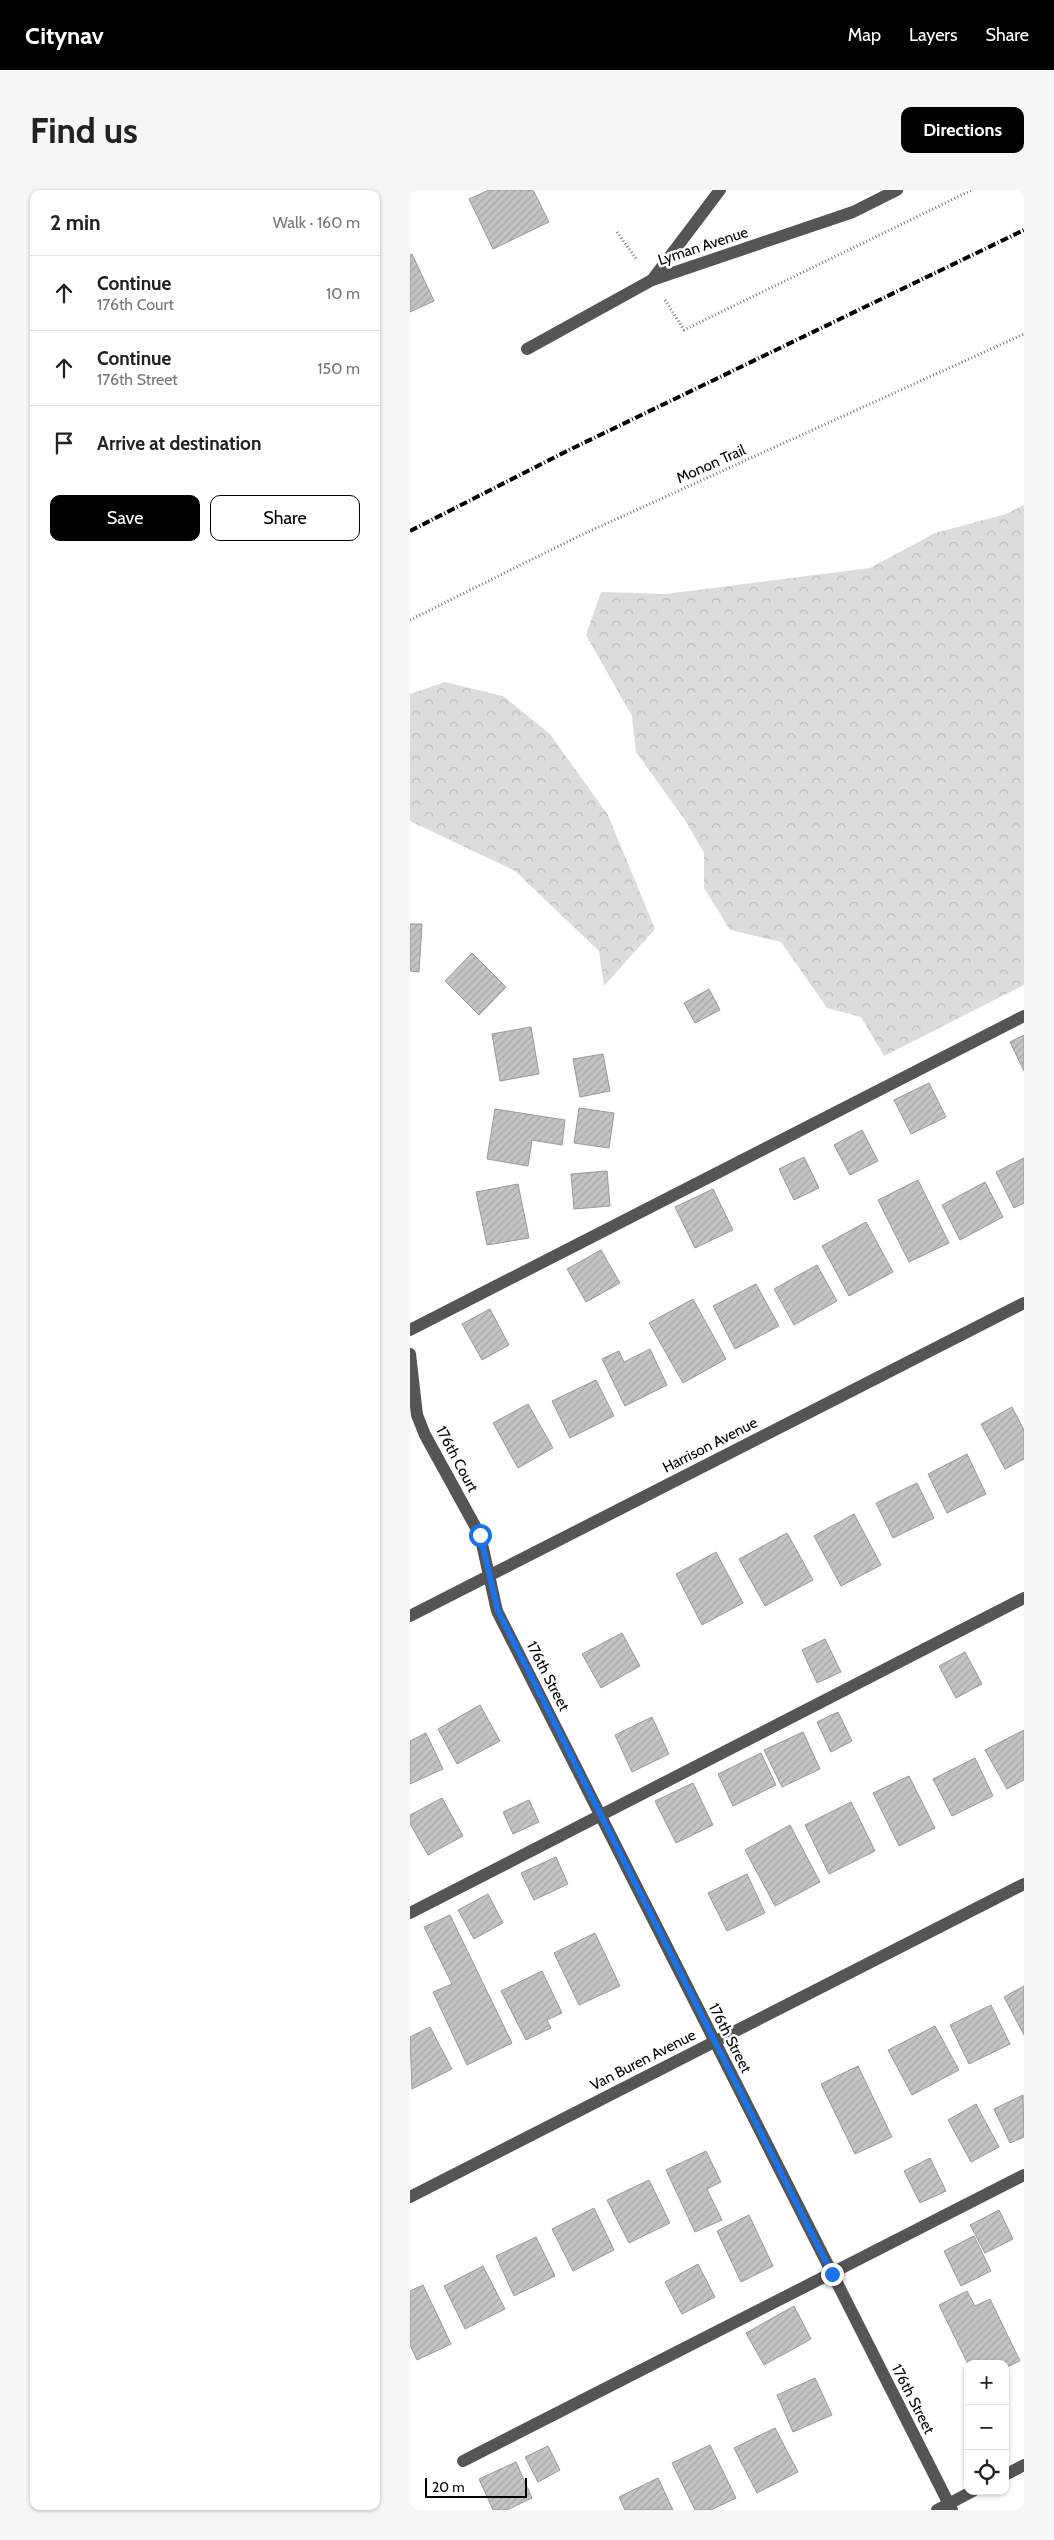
<!DOCTYPE html>
<meta charset="utf-8">
<style>
:root{--surface:#fff;--page:#f6f6f6;--text:#222;--muted:#767676;--line:#e0e0e0;--accent:#000}
body{margin:0;font-family:Cabin,sans-serif;background:var(--page);color:var(--text)}
.controls{position:absolute;right:15px;bottom:15px;display:grid;overflow:hidden;border-radius:10px;box-shadow:0 1px 4px #0004}
.controls button{width:45px;height:45px;display:grid;place-items:center;padding:0;border:0;border-bottom:1px solid var(--line);background:var(--surface);color:var(--text);font:25px sans-serif}
.scale{position:absolute;left:15px;bottom:12px;width:102px;box-sizing:border-box;padding-left:5px;border:2px solid #000;border-top:0;font-size:14px;line-height:18px;white-space:nowrap;color:#000;-webkit-text-stroke:4px #fff;paint-order:stroke}
.stop{position:absolute;width:15px;height:15px;margin:-11px;border:4px solid #1a73e8;border-radius:50%;background:#fff}
.stop.end{background:#1a73e8;border-color:#fff;box-shadow:0 1px 5px #0008}
.list{margin:0;padding:0;list-style:none}
h2{display:flex;justify-content:space-between;align-items:center;height:65px;margin:0;padding:0 20px;font-size:21px}
h2 small{font-size:16px;font-weight:400;color:var(--muted)}
.list li{display:grid;grid-template-columns:32px 1fr auto;gap:15px;align-items:center;box-sizing:border-box;height:75px;padding:0 20px;border-top:1px solid var(--line)}
.list b{display:block;font-size:19px;white-space:nowrap}
.list p{margin:0;font-size:16px;white-space:nowrap;color:var(--muted)}
.list em{font-size:16px;font-style:normal;color:var(--muted)}
.actions{display:flex;gap:10px;padding:15px 20px}
.actions a{flex:1;padding:11px 0;border:1px solid var(--accent);border-radius:10px;text-align:center;font-size:18px;color:var(--accent)}
.actions .main{background:var(--accent);color:#fff}
.icon{flex:none;width:28px;height:28px;fill:none;stroke:currentColor;stroke-width:2;stroke-linecap:round;stroke-linejoin:round}
.map{position:relative;flex:none;width:614px;height:2320px;overflow:hidden;border-radius:10px}
header{display:flex;align-items:center;gap:30px;box-sizing:border-box;height:70px;padding:0 25px;background:var(--accent);color:#fff}
header strong{font-size:24px}
nav{display:flex;gap:28px;margin-inline-start:auto;font-size:18px}
.intro{display:flex;align-items:center;justify-content:space-between;box-sizing:border-box;height:120px;padding:0 30px}
h1{margin:0;font-size:35px}
.button{padding:12px 22px;border-radius:10px;background:var(--accent);color:#fff;font-size:18px;font-weight:700}
main{display:flex;gap:30px;padding:0 30px}
aside{flex:1;background:var(--surface);border-radius:10px;box-shadow:0 1px 4px #0004}
.map>svg:first-child{display:block}
.forest{fill:url(#forest-crowns)}
.building{fill:url(#building-hatch);stroke:#999}
.lines{fill:none;stroke-linecap:round;stroke-linejoin:round}
.path{stroke:#777;stroke-width:3;stroke-dasharray:1 2.5;stroke-linecap:butt}
.minor{stroke:#555;stroke-width:12}
.rail{stroke:#000;stroke-width:4;stroke-dasharray:8 2.5 1 2.5;stroke-linecap:butt}
.route{stroke:#1a73e8;stroke-width:6}
.labels{text-anchor:middle;stroke-width:5;stroke-linejoin:round;paint-order:stroke}
.street-label{font-size:15px;fill:#000;stroke:#fff}
</style>
<header>
<strong>Citynav</strong>
<nav><a>Map</a><a>Layers</a><a>Share</a></nav>
</header>
<div class="intro"><h1>Find us</h1><a class="button">Directions</a></div>
<main>
<aside>
<h2>2 min<small>Walk · 160 m</small></h2>
<ul class="list">
<li><svg class="icon" aria-label="ahead" viewBox="0 0 24 24"><path d="M12 20V5M6 11l6-6 6 6"/></svg><div><b>Continue</b><p>176th Court</p></div><em>10 m</em></li>
<li><svg class="icon" aria-label="ahead" viewBox="0 0 24 24"><path d="M12 20V5M6 11l6-6 6 6"/></svg><div><b>Continue</b><p>176th Street</p></div><em>150 m</em></li>
<li><svg class="icon" aria-label="arrive" viewBox="0 0 24 24"><path d="M6 21V4h12l-3 4 3 4H6"/></svg><div><b>Arrive at destination</b></div></li>
</ul>
<div class="actions"><a class="main">Save</a><a>Share</a></div>
</aside>
<div class="map">
<svg width="614" height="2320" viewBox="0 0 614 2320">
<defs>
<pattern id="forest-crowns" width="20" height="18" patternUnits="userSpaceOnUse" patternTransform="scale(1.25)"><rect width="20" height="18" fill="#dcdcdc"/><path d="M2 6a3 3 0 1 1 6 0M12 15a3 3 0 1 1 6 0" fill="none" stroke="#bbb"/></pattern>
<pattern id="building-hatch" width="6" height="6" patternUnits="userSpaceOnUse" patternTransform="scale(1.25)"><rect width="6" height="6" fill="#c4c4c4"/><path d="M-1 1l2-2M0 6l6-6M5 7l2-2" fill="none" stroke="#a7a7a7"/></pattern>
</defs>
<rect width="100%" height="100%" fill="#fff"/>
<g class="forest">
<polygon points="614,315 614,795 474,866 451,827 417,818 371,752 320,740 294,698 294,663 275,630 226,562 222,526 176,445 191,402 256,404 460,378 525,343 596,324"/>
<polygon points="35,492 93,506 140,544 198,625 245,739 194,796 189,761 105,681 0,631 0,504"/>
</g>
<g class="building">
<polygon points="79,0 123,0 139,32 83,59 59,9"/>
<polygon points="2,64 24,111 0,122 0,65"/>
<polygon points="0,734 12,734 9,782 0,781"/>
<polygon points="62,763 96,797 69,825 35,791"/>
<polygon points="299,799 310,820 285,833 274,813"/>
<polygon points="121,837 129,884 90,891 82,844"/>
<polygon points="614,845 614,881 600,852"/>
<polygon points="193,864 200,901 170,907 163,869"/>
<polygon points="519,893 536,927 501,944 484,910"/>
<polygon points="169,918 204,923 199,958 164,953"/>
<polygon points="85,919 155,930 152,955 122,950 118,976 77,969"/>
<polygon points="452,940 468,971 440,985 424,955"/>
<polygon points="394,967 409,998 384,1010 369,979"/>
<polygon points="614,968 614,1013 604,1018 586,982"/>
<polygon points="197,981 200,1016 164,1019 161,984"/>
<polygon points="508,990 539,1053 499,1072 468,1010"/>
<polygon points="575,992 593,1027 550,1050 532,1015"/>
<polygon points="108,994 119,1048 77,1055 66,1002"/>
<polygon points="303,999 323,1040 285,1058 265,1017"/>
<polygon points="456,1032 483,1082 439,1106 412,1056"/>
<polygon points="191,1060 210,1093 176,1112 157,1079"/>
<polygon points="407,1075 427,1111 384,1135 364,1099"/>
<polygon points="346,1094 369,1136 325,1159 303,1116"/>
<polygon points="283,1109 316,1169 273,1193 239,1133"/>
<polygon points="80,1119 99,1155 72,1170 52,1134"/>
<polygon points="240,1159 257,1195 215,1216 192,1169 209,1161 214,1172"/>
<polygon points="186,1190 204,1226 160,1248 142,1211"/>
<polygon points="118,1214 143,1258 108,1278 83,1233"/>
<polygon points="602,1217 614,1240 614,1269 595,1279 571,1234"/>
<polygon points="557,1264 576,1304 537,1323 518,1284"/>
<polygon points="507,1293 524,1328 483,1348 466,1313"/>
<polygon points="444,1324 471,1375 431,1396 404,1346"/>
<polygon points="377,1343 403,1390 355,1416 329,1369"/>
<polygon points="306,1362 333,1413 292,1435 266,1384"/>
<polygon points="212,1443 230,1476 191,1498 172,1464"/>
<polygon points="415,1449 431,1482 407,1493 392,1460"/>
<polygon points="555,1462 572,1494 546,1508 529,1476"/>
<polygon points="70,1515 90,1551 47,1574 28,1539"/>
<polygon points="428,1522 442,1551 421,1562 407,1532"/>
<polygon points="242,1527 259,1564 222,1582 205,1545"/>
<polygon points="614,1540 614,1590 597,1599 575,1560"/>
<polygon points="393,1542 410,1579 372,1597 354,1560"/>
<polygon points="16,1543 33,1579 0,1594 0,1551"/>
<polygon points="351,1563 366,1595 323,1616 308,1584"/>
<polygon points="565,1568 583,1606 542,1626 523,1589"/>
<polygon points="499,1586 525,1638 489,1656 463,1603"/>
<polygon points="283,1593 303,1635 266,1653 245,1611"/>
<polygon points="32,1608 53,1646 18,1665 0,1634 0,1625"/>
<polygon points="119,1610 129,1632 103,1644 93,1622"/>
<polygon points="441,1612 465,1661 419,1684 395,1635"/>
<polygon points="380,1635 410,1692 365,1716 335,1660"/>
<polygon points="146,1667 158,1694 124,1710 111,1683"/>
<polygon points="337,1684 355,1723 317,1741 298,1703"/>
<polygon points="78,1704 93,1733 64,1749 48,1720"/>
<polygon points="40,1725 102,1853 57,1875 23,1802 42,1794 14,1737"/>
<polygon points="185,1743 210,1796 169,1815 144,1763"/>
<polygon points="132,1781 152,1823 137,1830 141,1838 116,1850 91,1801"/>
<polygon points="614,1796 614,1845 594,1807"/>
<polygon points="581,1815 600,1854 559,1874 540,1835"/>
<polygon points="525,1836 549,1880 502,1905 478,1860"/>
<polygon points="20,1837 42,1879 2,1899 0,1847"/>
<polygon points="448,1876 482,1947 445,1964 411,1894"/>
<polygon points="613,1905 614,1947 600,1953 584,1919"/>
<polygon points="566,1914 589,1957 561,1972 538,1930"/>
<polygon points="296,1961 311,1992 297,1999 312,2030 285,2042 256,1980"/>
<polygon points="520,1968 536,2001 510,2013 494,1981"/>
<polygon points="239,1990 260,2033 219,2053 197,2010"/>
<polygon points="184,2018 204,2060 163,2081 142,2039"/>
<polygon points="589,2020 603,2049 575,2063 560,2035"/>
<polygon points="339,2025 363,2076 331,2092 307,2041"/>
<polygon points="564,2046 581,2081 551,2096 534,2061"/>
<polygon points="126,2047 145,2086 104,2106 86,2066"/>
<polygon points="288,2074 305,2107 272,2124 255,2092"/>
<polygon points="73,2076 95,2119 55,2139 34,2096"/>
<polygon points="13,2095 41,2154 7,2170 0,2155 0,2101"/>
<polygon points="557,2101 565,2116 580,2109 610,2171 595,2178 595,2174 558,2174 529,2115"/>
<polygon points="384,2116 401,2149 354,2175 336,2143"/>
<polygon points="405,2188 422,2225 383,2242 367,2205"/>
<polygon points="365,2238 388,2282 347,2303 324,2258"/>
<polygon points="300,2255 326,2308 301,2320 285,2320 262,2273"/>
<polygon points="138,2256 150,2280 128,2292 115,2267"/>
<polygon points="106,2272 122,2308 97,2320 83,2320 69,2289"/>
<polygon points="248,2288 263,2320 215,2320 209,2307"/>
</g>
<g class="lines">
<g class="path">
<polyline points="207,42 227,70"/>
<polyline points="255,110 274,140 562,0"/>
<polyline points="0,430 169,346 614,144"/>
</g>
<g class="minor">
<polyline points="242,90 310,0"/>
<polyline points="117,159 242,90 443,22 487,0"/>
<polyline points="0,1140 614,826"/>
<polyline points="0,1164 7,1225 15,1245 70,1345 87,1421 542,2320"/>
<polyline points="0,1426 614,1113"/>
<polyline points="0,1723 614,1408"/>
<polyline points="0,2007 614,1694"/>
<polyline points="53,2271 614,1985"/>
<polyline points="595,2285 614,2275"/>
<polyline points="527,2320 563,2301"/>
</g>
<polyline class="rail" points="0,341 157,261 614,40"/>
</g>
<g class="lines">
<polyline class="route" points="70,1345 88,1421 422,2084"/>
</g>
<g class="labels">
<g class="street-label">
<text transform="translate(293 56) rotate(-18)" y="5">Lyman Avenue</text>
<text transform="translate(301 274) rotate(-24)" y="5">Monon Trail</text>
<text transform="translate(300 1255) rotate(-27)" y="5">Harrison Avenue</text>
<text transform="translate(47 1269) rotate(62)" y="5">176th Court</text>
<text transform="translate(138 1486) rotate(63)" y="5">176th Street</text>
<text transform="translate(320 1848) rotate(63)" y="5">176th Street</text>
<text transform="translate(233 1870) rotate(-27)" y="5">Van Buren Avenue</text>
<text transform="translate(503 2209) rotate(63)" y="5">176th Street</text>
</g>
</g>
</svg>
<div class="controls">
<button>+</button>
<button>−</button>
<button><svg class="icon" aria-label="locate" viewBox="0 0 24 24"><circle cx="12" cy="12" r="6"/><path d="M12 2v4M12 18v4M2 12h4M18 12h4"/></svg></button>
</div>
<div class="scale">20 m</div>
<div class="stop" style="left:70px;top:1345px"></div>
<div class="stop end" style="left:422px;top:2084px"></div>
</div>
</main>
